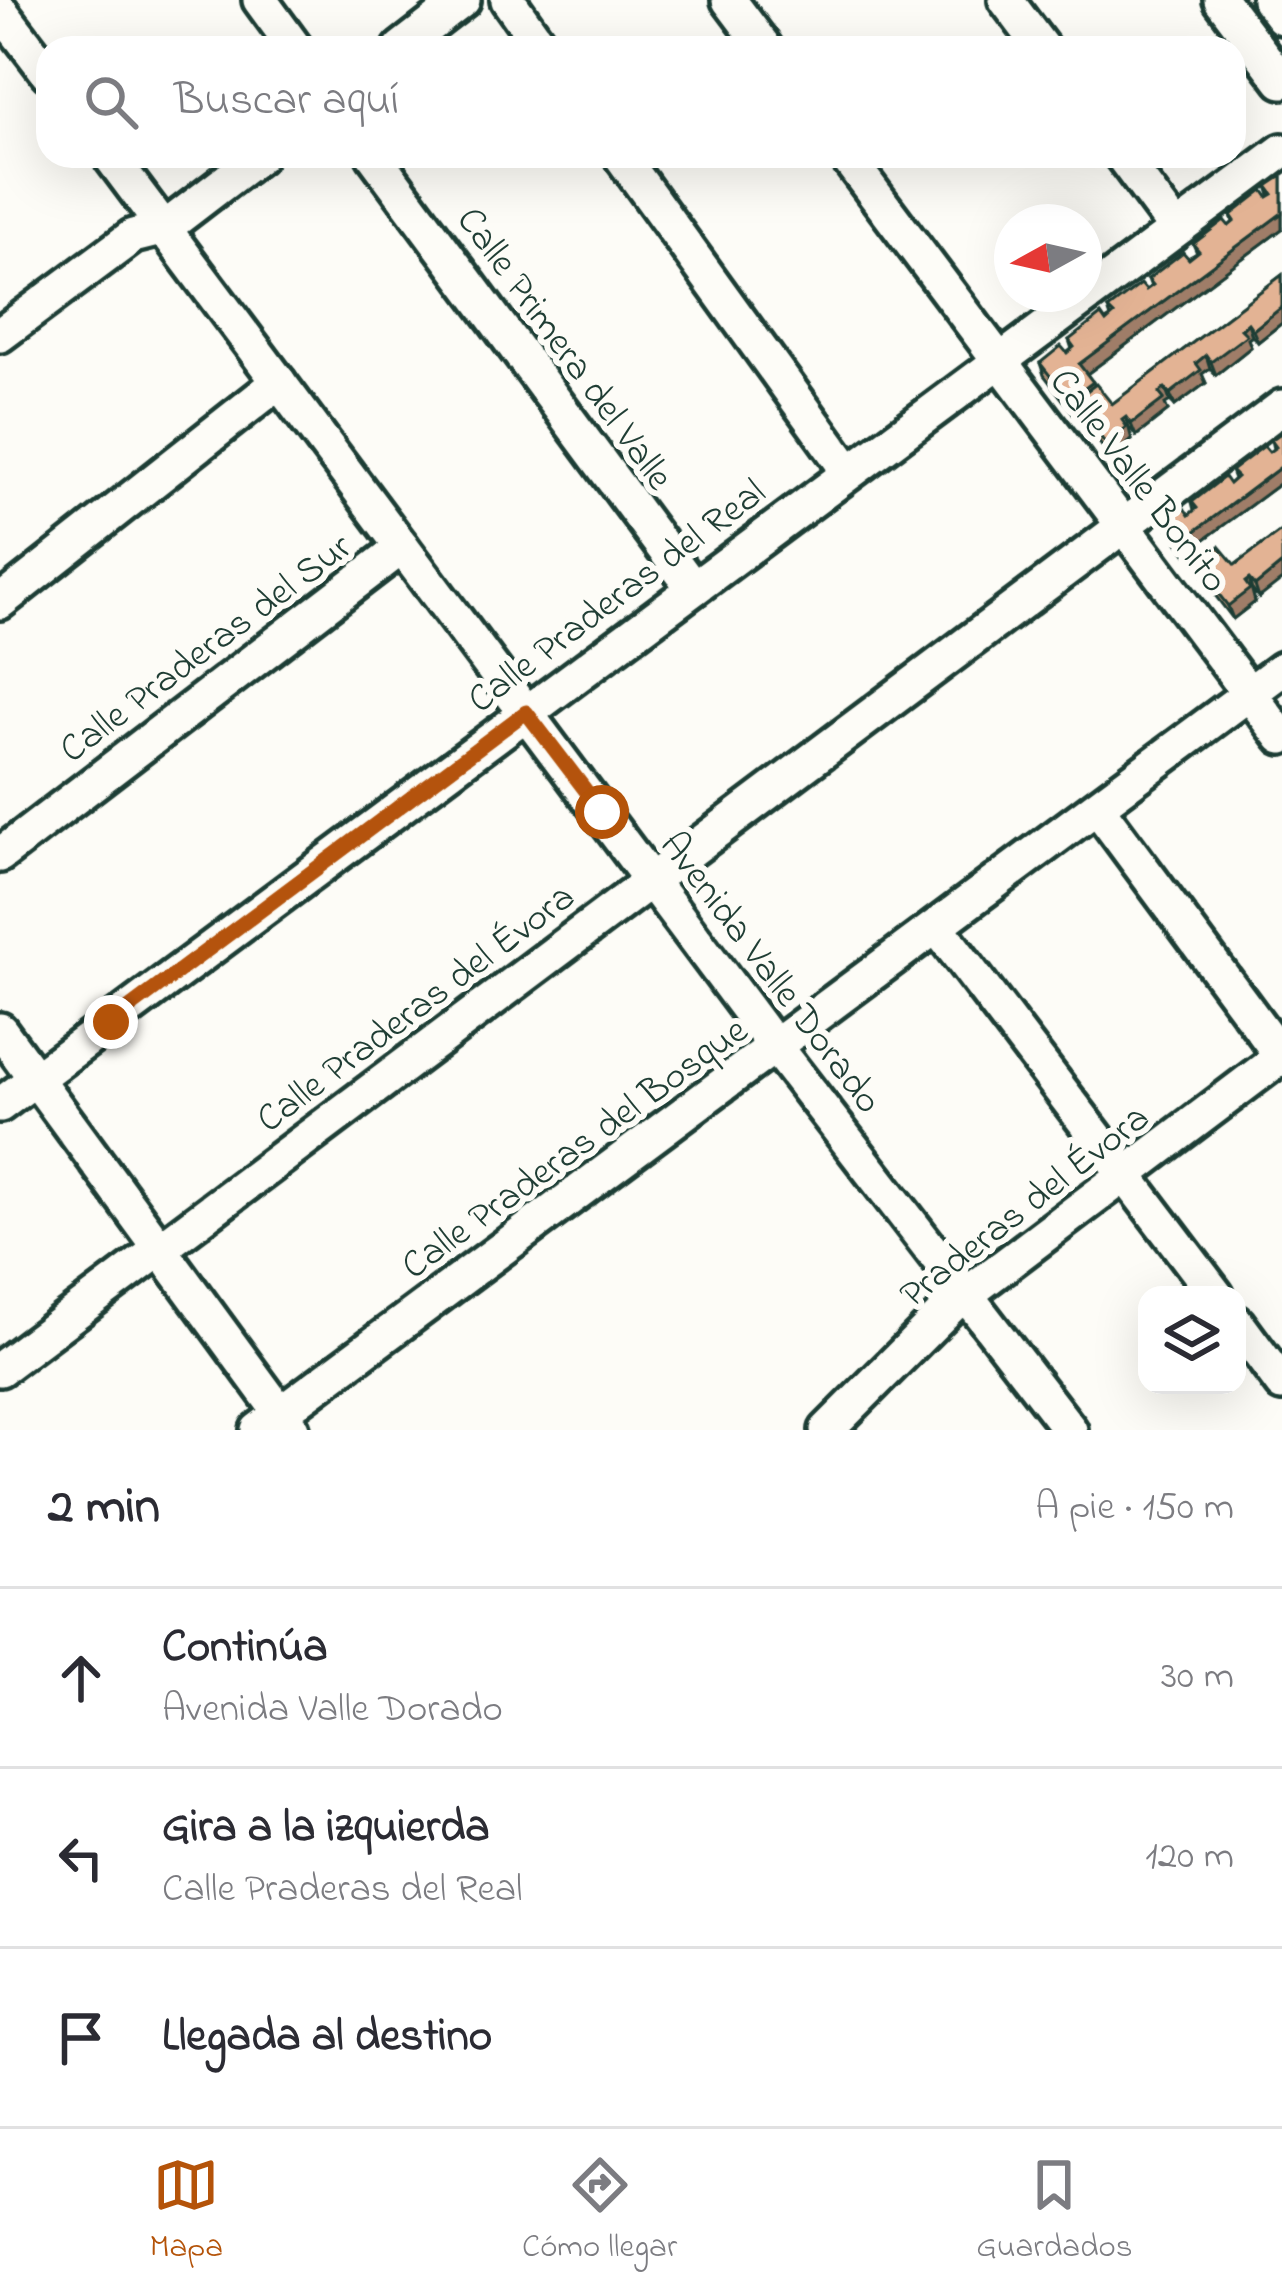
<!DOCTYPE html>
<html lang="es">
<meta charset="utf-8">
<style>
:root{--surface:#fff;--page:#f2f2f3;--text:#2b2b33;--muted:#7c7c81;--line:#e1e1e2;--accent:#b45309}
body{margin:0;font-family:"Indie Flower",sans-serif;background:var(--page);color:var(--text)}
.controls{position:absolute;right:36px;bottom:36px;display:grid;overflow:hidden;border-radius:24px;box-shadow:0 12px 48px #0002}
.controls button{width:108px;height:108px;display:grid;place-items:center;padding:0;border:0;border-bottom:3px solid var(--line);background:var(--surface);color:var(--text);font:60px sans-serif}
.compass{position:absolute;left:994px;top:204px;width:108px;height:108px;border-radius:50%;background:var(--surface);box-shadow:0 12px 48px #0002;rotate:262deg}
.stop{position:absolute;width:36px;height:36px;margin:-27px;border:9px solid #b45309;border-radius:50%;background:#fff}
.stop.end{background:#b45309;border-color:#fff;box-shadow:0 3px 12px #0008}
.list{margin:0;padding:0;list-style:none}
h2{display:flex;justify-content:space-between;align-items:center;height:156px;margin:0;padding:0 48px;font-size:51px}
h2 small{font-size:39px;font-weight:400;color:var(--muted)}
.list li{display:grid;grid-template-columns:78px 1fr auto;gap:36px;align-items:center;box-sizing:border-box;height:180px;padding:0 48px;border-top:3px solid var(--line)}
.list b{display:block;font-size:45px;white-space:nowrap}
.list p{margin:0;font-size:39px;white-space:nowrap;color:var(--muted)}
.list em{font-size:39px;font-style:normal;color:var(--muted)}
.icon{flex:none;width:66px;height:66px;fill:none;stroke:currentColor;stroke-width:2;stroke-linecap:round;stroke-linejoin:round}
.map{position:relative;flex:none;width:1282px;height:1430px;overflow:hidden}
.search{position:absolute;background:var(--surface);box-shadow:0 12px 48px #0002;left:36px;right:36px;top:36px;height:132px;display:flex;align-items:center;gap:30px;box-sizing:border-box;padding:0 42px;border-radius:36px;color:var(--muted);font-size:45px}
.sheet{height:696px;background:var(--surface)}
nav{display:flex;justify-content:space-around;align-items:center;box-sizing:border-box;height:168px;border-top:3px solid var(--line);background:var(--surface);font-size:33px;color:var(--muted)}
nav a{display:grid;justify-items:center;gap:6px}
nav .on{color:var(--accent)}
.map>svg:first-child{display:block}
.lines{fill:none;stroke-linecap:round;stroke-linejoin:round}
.minor-casing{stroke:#1f3d34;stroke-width:42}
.minor{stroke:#fdfcf7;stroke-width:33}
.wall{fill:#c39a7f;stroke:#1f3d34;stroke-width:3}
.shaded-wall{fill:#9f7d68;stroke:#1f3d34;stroke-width:3}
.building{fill:#e3b394;stroke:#1f3d34;stroke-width:3}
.route{stroke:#b45309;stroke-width:15}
.labels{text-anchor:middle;stroke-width:12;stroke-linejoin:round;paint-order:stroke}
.street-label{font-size:39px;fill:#1f3d34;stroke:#fdfcf7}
</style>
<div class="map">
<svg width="1282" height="1430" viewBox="0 0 1282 1430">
<rect width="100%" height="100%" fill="#fdfcf7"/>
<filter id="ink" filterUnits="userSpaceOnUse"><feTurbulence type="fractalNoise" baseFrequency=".00833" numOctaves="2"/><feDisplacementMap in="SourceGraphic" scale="24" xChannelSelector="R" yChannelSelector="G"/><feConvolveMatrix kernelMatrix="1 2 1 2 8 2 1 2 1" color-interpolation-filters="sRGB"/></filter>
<g filter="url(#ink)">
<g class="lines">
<defs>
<g id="minor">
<polyline points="260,0 295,48"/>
<polyline points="508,0 542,48"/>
<polyline points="729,0 765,48"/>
<polyline points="1006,0 1042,48"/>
<polyline points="1221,0 1282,81"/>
<polyline points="1269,0 1282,17"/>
<polyline points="0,10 48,73"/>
<polyline points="401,48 463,0"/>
<polyline points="110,156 776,1048 1070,1430"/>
<polyline points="374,156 693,588"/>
<polyline points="621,156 849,472"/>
<polyline points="846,156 1282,737"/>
<polyline points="1122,156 1176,229"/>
<polyline points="0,335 133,236 165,228 259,156"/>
<polyline points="0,602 279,382"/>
<polyline points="1097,807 1282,1057"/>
<polyline points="0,855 402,547"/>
<polyline points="937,927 1216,1295"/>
<polyline points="0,1030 292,1429"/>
<polyline points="0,1105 1282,151"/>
<polyline points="1237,1323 1282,1384"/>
<polyline points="0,1369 1282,407"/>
<polyline points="258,1430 1282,669"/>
<polyline points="827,1430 951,1306 1282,1056"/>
</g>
</defs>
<use href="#minor" class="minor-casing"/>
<use href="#minor" class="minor"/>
</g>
<g class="wall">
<polygon points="1282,176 1282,229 1087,374 1095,386 1112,404 1282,275 1282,323 1258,342 1252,336 1248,339 1251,347 1216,375 1210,368 1202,374 1206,383 1175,406 1170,401 1165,404 1168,411 1136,436 1131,429 1128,431 1132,440 1110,457 1085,424 1081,412 1085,409 1084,405 1073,413 1044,375 1040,363 1067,353 1072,349 1069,340 1111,318 1108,309 1151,287 1148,279 1197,253 1193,244 1229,226 1233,222 1231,215 1270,195 1267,186"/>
<polygon points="1282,432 1282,482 1186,553 1171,534 1166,521 1189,515 1194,510 1192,502 1229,484 1234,479 1231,471 1269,452 1273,449 1271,440"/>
<polygon points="1282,530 1259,598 1253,591 1252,592 1255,602 1233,619 1208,586 1203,574 1208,571 1203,558 1235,565"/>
</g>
<g class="shaded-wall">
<polygon points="1282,213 1282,229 1084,376 1079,364"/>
<polygon points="1282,307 1282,323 1258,342 1253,330"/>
<polygon points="1248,323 1252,336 1248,339 1251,347 1216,375 1211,362"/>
<polygon points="1206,355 1210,368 1202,374 1206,383 1175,406 1170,394 1196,363"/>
<polygon points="1093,382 1098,394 1080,396 1084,405 1073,413 1069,400"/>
<polygon points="1165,388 1170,401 1165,404 1168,411 1136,436 1131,424 1159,393"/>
<polygon points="1126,417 1132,440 1110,457 1106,444 1122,420"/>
<polygon points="1282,466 1282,482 1186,553 1182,541"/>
<polygon points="1282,564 1282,580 1259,598 1255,586"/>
<polygon points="1249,579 1255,602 1233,619 1228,606"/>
</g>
<g class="building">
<polygon points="1282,176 1282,213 1079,364 1093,382 1069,400 1040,363 1061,346 1067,353 1074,347 1069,340 1101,315 1106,322 1114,315 1108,309 1141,284 1146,290 1153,285 1148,279 1183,252 1189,259 1199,251 1193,244 1224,220 1229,226 1235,221 1231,215 1263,190 1268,197 1273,194 1267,186"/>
<polygon points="1282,275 1282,307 1253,330 1248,323 1241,329 1247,335 1211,362 1206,355 1196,363 1201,370 1170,394 1165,388 1159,393 1164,399 1131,424 1126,417 1122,420 1127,427 1106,444 1081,412 1089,406 1080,396 1096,384 1112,404"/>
<polygon points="1282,432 1282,466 1182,541 1166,521 1184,508 1189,515 1197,508 1192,502 1224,477 1229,484 1237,477 1231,471 1264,446 1269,452 1276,447 1271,440"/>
<polygon points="1282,530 1282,564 1255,586 1249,579 1245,582 1250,589 1228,606 1203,574 1212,568 1203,558 1219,546 1235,565"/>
</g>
</g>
<g class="lines" filter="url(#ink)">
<polyline class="route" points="111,1022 526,712 602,812"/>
</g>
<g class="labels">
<g class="street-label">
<text transform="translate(567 347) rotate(54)" y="14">Calle Primera del Valle</text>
<text transform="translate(1141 479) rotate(53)" y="14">Calle Valle Bonito</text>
<text transform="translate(615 594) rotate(-37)" y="14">Calle Praderas del Real</text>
<text transform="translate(204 646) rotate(-37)" y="14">Calle Praderas del Sur</text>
<text transform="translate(773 971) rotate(53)" y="14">Avenida Valle Dorado</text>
<text transform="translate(414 1006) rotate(-37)" y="14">Calle Praderas del Évora</text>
<text transform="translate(573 1146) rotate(-36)" y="14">Calle Praderas del Bosque</text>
<text transform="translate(1023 1204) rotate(-38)" y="14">Praderas del Évora</text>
</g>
</g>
</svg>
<div class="controls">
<button><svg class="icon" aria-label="layers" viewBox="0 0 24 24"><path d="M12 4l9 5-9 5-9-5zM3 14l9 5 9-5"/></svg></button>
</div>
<svg class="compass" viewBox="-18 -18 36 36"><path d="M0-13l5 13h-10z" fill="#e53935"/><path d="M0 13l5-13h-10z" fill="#7c7c81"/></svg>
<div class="stop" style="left:602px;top:812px"></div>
<div class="stop end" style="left:111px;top:1022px"></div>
<div class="search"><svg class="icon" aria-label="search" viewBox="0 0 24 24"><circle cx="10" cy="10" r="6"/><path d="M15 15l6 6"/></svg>Buscar aquí</div>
</div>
<section class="sheet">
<h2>2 min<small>A pie · 150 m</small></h2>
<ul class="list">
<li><svg class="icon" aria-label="ahead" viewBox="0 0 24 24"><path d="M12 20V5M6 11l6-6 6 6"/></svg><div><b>Continúa</b><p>Avenida Valle Dorado</p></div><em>30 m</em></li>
<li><svg class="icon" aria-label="left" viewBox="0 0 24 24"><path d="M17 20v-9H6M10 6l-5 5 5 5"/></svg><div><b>Gira a la izquierda</b><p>Calle Praderas del Real</p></div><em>120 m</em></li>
<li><svg class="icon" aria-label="arrive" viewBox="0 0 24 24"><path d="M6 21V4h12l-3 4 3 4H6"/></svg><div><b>Llegada al destino</b></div></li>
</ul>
</section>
<nav>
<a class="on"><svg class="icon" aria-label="map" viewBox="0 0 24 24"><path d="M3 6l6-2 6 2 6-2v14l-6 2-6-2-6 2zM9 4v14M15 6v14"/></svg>Mapa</a>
<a><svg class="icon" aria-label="directions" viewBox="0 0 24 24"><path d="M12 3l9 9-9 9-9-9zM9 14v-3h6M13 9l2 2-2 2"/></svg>Cómo llegar</a>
<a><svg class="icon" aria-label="saved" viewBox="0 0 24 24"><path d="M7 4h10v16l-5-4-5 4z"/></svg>Guardados</a>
</nav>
